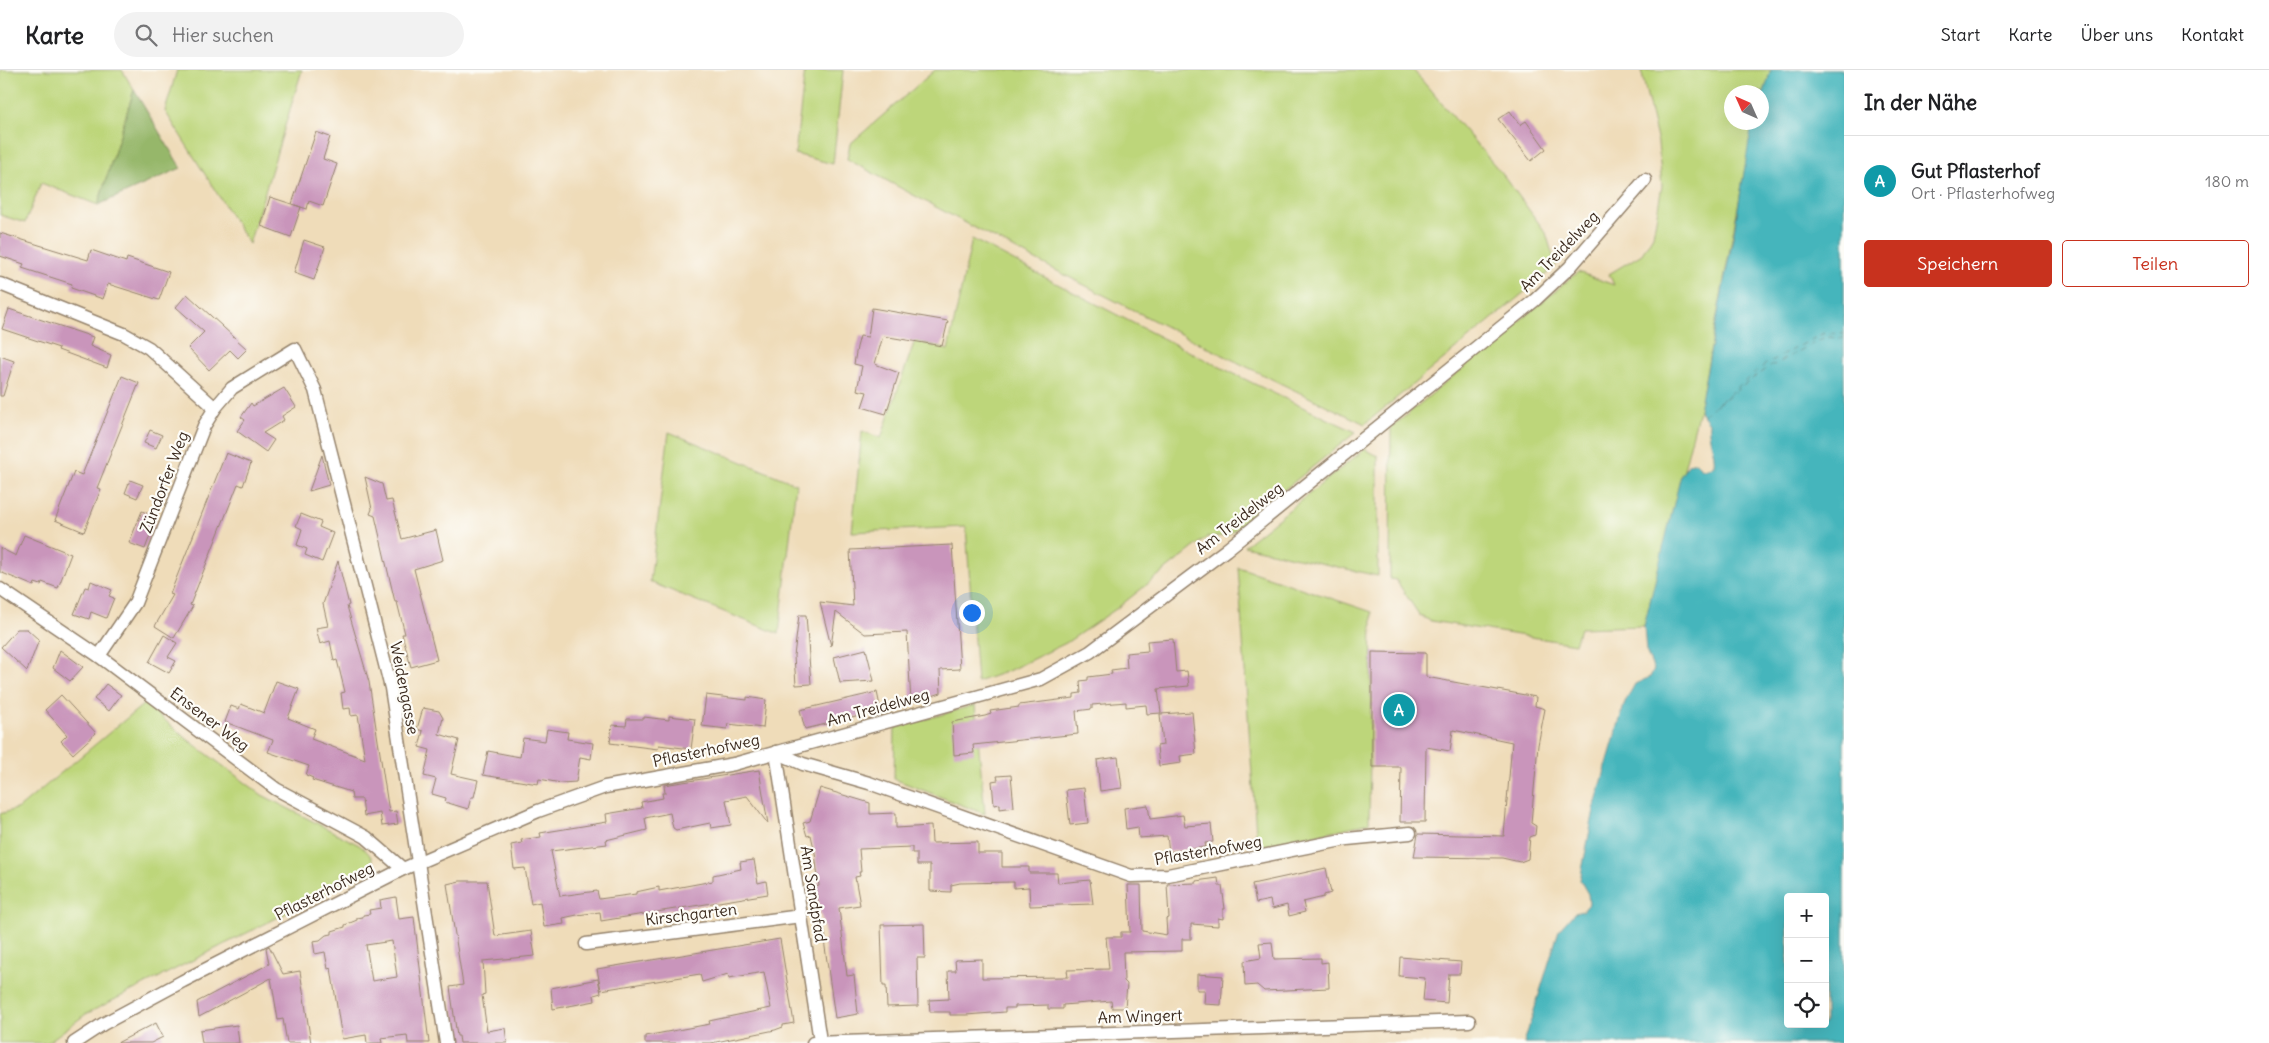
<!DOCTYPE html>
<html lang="de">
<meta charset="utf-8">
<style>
:root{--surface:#fff;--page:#f2f2f2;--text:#202124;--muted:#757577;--line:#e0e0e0;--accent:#c8321e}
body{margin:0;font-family:Delius,sans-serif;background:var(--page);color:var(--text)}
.controls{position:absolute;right:15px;bottom:15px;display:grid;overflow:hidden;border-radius:5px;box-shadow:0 5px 20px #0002}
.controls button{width:45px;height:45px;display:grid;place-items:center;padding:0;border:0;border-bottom:1px solid var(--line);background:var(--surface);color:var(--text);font:25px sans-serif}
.compass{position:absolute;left:1724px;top:15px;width:45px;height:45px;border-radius:50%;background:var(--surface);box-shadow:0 5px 20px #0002;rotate:315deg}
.you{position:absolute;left:971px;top:542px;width:18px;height:18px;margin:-12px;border:4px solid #fff;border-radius:50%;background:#1a73e8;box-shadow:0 0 0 8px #1a73e833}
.badge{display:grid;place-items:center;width:32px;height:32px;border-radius:50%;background:var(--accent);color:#fff;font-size:16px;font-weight:700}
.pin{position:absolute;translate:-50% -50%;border:2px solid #fff;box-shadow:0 1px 5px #0006}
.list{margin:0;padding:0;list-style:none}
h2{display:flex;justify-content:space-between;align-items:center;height:65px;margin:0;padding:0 20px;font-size:21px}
h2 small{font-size:16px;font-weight:400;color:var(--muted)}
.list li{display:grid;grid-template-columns:32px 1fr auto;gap:15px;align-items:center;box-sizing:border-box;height:90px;padding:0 20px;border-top:1px solid var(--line)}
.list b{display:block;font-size:19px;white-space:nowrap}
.list p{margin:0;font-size:16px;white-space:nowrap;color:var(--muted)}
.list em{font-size:16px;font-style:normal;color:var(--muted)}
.actions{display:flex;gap:10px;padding:15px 20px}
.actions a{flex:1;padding:11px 0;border:1px solid var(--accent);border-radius:5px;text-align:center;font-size:18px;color:var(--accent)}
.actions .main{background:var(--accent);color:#fff}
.icon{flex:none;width:28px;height:28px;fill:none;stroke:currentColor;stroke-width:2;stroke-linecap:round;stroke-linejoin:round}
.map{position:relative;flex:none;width:1844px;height:973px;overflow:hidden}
header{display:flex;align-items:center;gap:30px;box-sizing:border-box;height:70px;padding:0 25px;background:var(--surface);border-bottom:1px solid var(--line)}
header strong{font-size:24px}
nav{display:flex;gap:28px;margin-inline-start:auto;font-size:18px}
.search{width:350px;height:45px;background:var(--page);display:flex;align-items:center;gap:12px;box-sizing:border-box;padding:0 18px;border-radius:28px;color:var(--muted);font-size:19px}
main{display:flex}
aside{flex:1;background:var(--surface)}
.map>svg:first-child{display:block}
.green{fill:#bdd67a;stroke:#7c804c}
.forest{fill:#96b76a;stroke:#687044}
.water{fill:#45b5bc;stroke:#40706d;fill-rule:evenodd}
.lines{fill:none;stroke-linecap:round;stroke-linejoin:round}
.ferry{stroke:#3f625d;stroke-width:1;stroke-dasharray:6 5;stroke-linecap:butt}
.building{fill:#c995bb;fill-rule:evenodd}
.street-casing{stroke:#95836c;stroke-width:15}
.street{stroke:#fff;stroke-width:12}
.labels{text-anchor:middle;stroke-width:4.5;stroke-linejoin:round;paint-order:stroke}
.street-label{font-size:16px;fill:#3b2a1e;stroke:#fdfcf7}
</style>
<header>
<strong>Karte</strong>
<div class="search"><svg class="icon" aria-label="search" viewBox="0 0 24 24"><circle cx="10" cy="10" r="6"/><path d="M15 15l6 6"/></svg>Hier suchen</div>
<nav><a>Start</a><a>Karte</a><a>Über uns</a><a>Kontakt</a></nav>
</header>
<main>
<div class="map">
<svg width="1844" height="973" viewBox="0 0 1844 973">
<rect width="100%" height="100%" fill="#fdfcf7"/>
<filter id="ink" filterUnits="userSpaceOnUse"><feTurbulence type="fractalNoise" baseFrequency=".02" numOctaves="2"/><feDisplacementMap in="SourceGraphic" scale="10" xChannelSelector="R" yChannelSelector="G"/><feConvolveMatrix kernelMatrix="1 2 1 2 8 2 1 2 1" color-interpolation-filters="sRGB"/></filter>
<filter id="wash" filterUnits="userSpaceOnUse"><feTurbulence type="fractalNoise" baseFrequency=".0096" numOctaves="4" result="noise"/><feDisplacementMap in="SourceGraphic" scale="20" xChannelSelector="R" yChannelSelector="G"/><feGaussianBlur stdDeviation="1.12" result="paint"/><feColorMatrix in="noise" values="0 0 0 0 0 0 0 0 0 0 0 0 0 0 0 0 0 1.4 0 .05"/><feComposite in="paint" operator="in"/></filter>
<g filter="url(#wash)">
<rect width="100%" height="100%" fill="#efdcb9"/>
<g class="green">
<polygon points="0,0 122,0 134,20 98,135 41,113 25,153 0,145"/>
<polygon points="177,0 302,0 249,174 165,41"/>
<polygon points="805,0 843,0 833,94 795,84"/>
<path d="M 935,0 L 1413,0 L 1504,106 L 1546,163 L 1556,196 L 1365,354 C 1190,271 1017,182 847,89 L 850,74 Z"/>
<polygon points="1641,0 1771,0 1762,29 1762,22 1732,22 1732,52 1754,53 1699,340 1644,556 1580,558 1575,574 1431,551 1420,546 1396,510 1390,509 1391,358 1578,202 1614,215 1609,204 1642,184 1653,166 1662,116 1658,73"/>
<path d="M 972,169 C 1099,236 1225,302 1356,362 L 1227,466 L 1207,467 L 1116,539 L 1066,573 L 1008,601 L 977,612 L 966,457 L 852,462 L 862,361 L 881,368 L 915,270 L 948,280 Z"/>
<polygon points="669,362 796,414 779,564 650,512"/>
<polygon points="1365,379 1378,386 1378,506 1244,476"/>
<polygon points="1238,497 1372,542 1369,753 1257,778"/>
<path d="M 145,633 L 183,666 L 262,725 L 359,775 C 368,782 375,787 372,800 L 86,944 L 47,973 L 0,973 L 0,744 L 19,738 Z"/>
<polygon points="975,635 985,744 894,709 895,658"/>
</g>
<polygon class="forest" points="134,20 181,98 98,135"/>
<path class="water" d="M 1771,0 L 1844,0 L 1844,973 L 1524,973 L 1559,860 L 1574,843 L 1583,841 L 1589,834 L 1588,824 L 1580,810 L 1595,735 L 1625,632 L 1635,614 L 1650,607 L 1654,600 L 1646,581 L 1644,556 L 1681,405 L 1689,394 L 1696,392 L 1701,399 L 1707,399 L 1714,395 C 1716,380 1707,368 1709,353 L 1699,340 L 1734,162 L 1751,60 L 1754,53 L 1762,52 L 1762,29 ZM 1788,827 L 1825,827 L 1825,954 L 1788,954 Z"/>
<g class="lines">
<g class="ferry">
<polyline points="1716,335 1768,298 1825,267 1844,268"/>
<polyline points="1702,346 1766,294 1824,263 1844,264"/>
</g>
</g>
<g id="blocks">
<g class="building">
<polygon points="1510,41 1520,55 1526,51 1546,79 1531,91 1498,49"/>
<polygon points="316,62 330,67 323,89 337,94 323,136 309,131 307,139 292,134"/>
<polygon points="270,127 301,137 291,167 261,156"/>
<polygon points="0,163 88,190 91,180 126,192 127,188 169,202 159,230 108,214 103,229 71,218 72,214 22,198 24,194 0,186"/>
<polygon points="304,170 325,177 314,210 294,203"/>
<polygon points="187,224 247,279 238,288 230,280 209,300 188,278 204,262 176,237"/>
<polygon points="872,238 948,251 942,276 883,266 875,294 899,303 886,344 862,337 867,322 857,320 862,296 854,294 857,277 860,266 868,267"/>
<polygon points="9,239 93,267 90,276 111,285 107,298 58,280 59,278 2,259"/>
<polygon points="0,286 14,291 3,326 0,326"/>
<polygon points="122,306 139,313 97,418 101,419 84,462 55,450 74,402 82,405"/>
<polygon points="284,318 296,337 282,346 284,350 263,363 274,370 266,382 237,361 245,350 241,347 251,333 253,336"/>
<polygon points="150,360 162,365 156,378 144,373"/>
<polygon points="226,383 251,393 243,416 238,414 190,535 193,536 174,568 155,556 173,525 170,524"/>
<polygon points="322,385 329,415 309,421"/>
<polygon points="365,407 382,414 386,431 392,430 402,469 436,460 443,490 414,499 437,590 411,597 402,564 405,564 397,532 395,532 375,446 370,444 372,439"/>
<polygon points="130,410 143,415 137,428 125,423"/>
<polygon points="142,441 157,447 145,479 129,473"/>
<polygon points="301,444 321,452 319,457 333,463 322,492 305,485 307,479 297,475 302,459 296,456"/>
<polygon points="24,465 71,484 58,518 42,512 41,515 35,513 34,516 0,502 0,478 16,486"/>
<polygon points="952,475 960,599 940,600 941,623 911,633 907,562 865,564 836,542 831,576 820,532 853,536 850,480"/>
<polygon points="338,491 349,535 347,536 369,612 389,742 396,741 398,754 382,756 380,743 364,746 362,729 352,729 351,722 312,710 313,708 306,705 309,696 268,682 273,670 225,652 231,636 239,639 241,634 264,643 276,611 299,619 288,648 315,659 311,669 365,689 358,645 351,646 350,638 343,639 341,623 345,622 337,590 334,591 330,571 320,574 316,558 328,556 323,534"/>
<polygon points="91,511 112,520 109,526 114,528 106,548 91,542 89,549 74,544 85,517 89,518"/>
<polygon points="799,545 806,545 811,614 796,615 794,586"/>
<polygon points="17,559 27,559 39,570 27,601 1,577"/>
<polygon points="164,565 177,573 168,587 176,591 169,603 149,592"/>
<polygon points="1173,569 1176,602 1187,601 1189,616 1158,619 1161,643 1147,644 1146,635 1126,637 1126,632 1092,635 1092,639 1076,641 1078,664 973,675 974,683 954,685 952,652 985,646 991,644 990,641 1019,637 1019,635 1074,628 1074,624 1081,623 1080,611 1088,610 1088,607 1112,604 1111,600 1127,598 1126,583 1148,581 1147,571"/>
<polygon points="866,579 874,611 840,613 834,587"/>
<polygon points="60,580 83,597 70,611 53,598"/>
<polygon points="1372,582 1426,583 1426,607 1536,627 1535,636 1545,639 1538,675 1531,753 1536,756 1535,765 1530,767 1528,789 1520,792 1502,788 1414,787 1418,764 1504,766 1512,672 1453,660 1450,681 1426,677 1425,752 1400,752 1401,697 1372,697"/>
<polygon points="106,614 121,625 109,641 94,629"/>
<polygon points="877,622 881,641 805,659 800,640"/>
<polygon points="61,625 96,663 73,684 61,671 67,665 45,640"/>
<polygon points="706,625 747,630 747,627 766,630 763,658 728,654 727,659 702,656"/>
<polygon points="423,638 439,641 443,648 439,664 459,670 451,704 478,710 474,727 471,727 468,739 445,732 446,728 432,724 436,709 424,706 430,680 419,677 423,661 417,659"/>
<polygon points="1192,642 1196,684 1180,686 1181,693 1159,696 1157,676 1163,675 1160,644"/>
<polygon points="669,646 695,649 691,679 659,675 658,679 610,673 612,655 626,656 627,649 644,649 644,647 669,650"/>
<polygon points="547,659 568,662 567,669 593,673 591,689 580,687 576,712 561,713 539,709 538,714 483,705 488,681 520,687 523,668 545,671"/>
<polygon points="1118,687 1122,718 1100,721 1097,690"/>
<polygon points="759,700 768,754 747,726 726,730 731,755 711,758 710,753 676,760 673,758 670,743 645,748 647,760 606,770 607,774 551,781 560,826 597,821 599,829 636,824 636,822 659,817 659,821 713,811 713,805 741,799 740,792 754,790 758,813 766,811 768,824 601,851 600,842 577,845 563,848 564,854 544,857 540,832 531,834 525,798 514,799 511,775 522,773 521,770 541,767 540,763 607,752 606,744 642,738 641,732 663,728 662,723 665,723 664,715"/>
<polygon points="1011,705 1014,737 1000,739 1000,734 994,735 992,711 998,710 997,706"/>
<polygon points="820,718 870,733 870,744 896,743 896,758 931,756 932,773 978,772 978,783 1002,783 1002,797 1029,797 1029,803 1057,803 1058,813 1090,810 1093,834 1030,836 1029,817 1014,818 1014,812 960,813 951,815 951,822 930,821 930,795 917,795 917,783 912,783 912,777 859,779 861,802 859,802 860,806 855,807 860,835 839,838 847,906 854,905 858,944 835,948 824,870 826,869 815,817 819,816 815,783 811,765 807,766 803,753 810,751"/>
<polygon points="1084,718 1088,753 1070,755 1066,720"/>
<polygon points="1148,735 1150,749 1183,745 1185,756 1211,754 1213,772 1205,773 1206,777 1169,782 1167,766 1139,768 1138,757 1126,759 1124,738"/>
<polygon points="1326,798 1331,823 1324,825 1324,827 1303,832 1305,842 1289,846 1287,835 1272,839 1270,830 1256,833 1252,814"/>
<polygon points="1218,808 1219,816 1222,816 1225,839 1223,839 1223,849 1218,848 1218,856 1191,854 1191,869 1182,869 1182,881 1123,882 1124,911 1127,914 1125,938 1112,938 1111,931 1063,935 1063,939 1048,939 1048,935 1015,936 1015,938 1005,938 1005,942 966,945 950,945 950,942 930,942 929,930 949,929 948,901 956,901 955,890 982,889 982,908 1068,907 1067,900 1109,899 1106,867 1121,867 1121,862 1130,862 1128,815 1141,815 1142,861 1167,865 1166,849 1169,848 1167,814 1196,813 1196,811"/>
<polygon points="460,811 487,811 495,866 531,861 535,886 483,891 485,924 482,925 487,961 505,958 507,973 460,973 459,966 457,966 450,917 463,915 447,814"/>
<path d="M 396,827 L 399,849 L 414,847 L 429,973 L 408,973 L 407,965 L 381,968 L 382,973 L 367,973 L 366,965 L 342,969 L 331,898 L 328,899 L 325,882 L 315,884 L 313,871 L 320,870 L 326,865 L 332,864 L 332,861 L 345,857 L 345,855 L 357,850 L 357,848 L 363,847 L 363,845 L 370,844 L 369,840 L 381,838 L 380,830 ZM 392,871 L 397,907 L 372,911 L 366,875 Z"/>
<polygon points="924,854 925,888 917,888 918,936 887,937 886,916 883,916 881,855"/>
<polygon points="780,869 794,953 783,955 783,957 775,960 711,973 645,973 645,966 710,954 709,951 771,938 764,902 729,908 728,904 702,912 700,904 601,920 597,899"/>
<polygon points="1272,872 1274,889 1321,888 1321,893 1328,892 1329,918 1264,921 1257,915 1245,916 1244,891 1261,888 1259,873"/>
<polygon points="269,876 283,904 300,901 311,973 287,973 283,949 278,950 271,908 199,947 197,932 269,894 266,878"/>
<polygon points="1400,887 1461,892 1460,904 1449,904 1447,933 1423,931 1425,908 1399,906"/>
<polygon points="1197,904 1223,906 1221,935 1204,934 1205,920 1197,920"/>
<polygon points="598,909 601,923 594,925 595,931 553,939 551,918"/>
<polygon points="156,953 163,967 151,973 117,973"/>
<polygon points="237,955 239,973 202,973 200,960"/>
</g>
</g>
</g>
<g filter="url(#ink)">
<use href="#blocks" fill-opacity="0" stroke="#95836c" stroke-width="1"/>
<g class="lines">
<defs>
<g id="street">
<polyline points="0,214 124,264 149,278 215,338"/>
<polyline points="0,519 99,586 276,719 366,767 403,799"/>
<polyline points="99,586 135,533 204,356 215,338 232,318 295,279 315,320 391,618 446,973"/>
<polyline points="776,682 803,694 869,713 1131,806 1168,805 1347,769 1410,763"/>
<polyline points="776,682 820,971"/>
<polyline points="586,874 801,846"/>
<polyline points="74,973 103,954 183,911 403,799 538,741 605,717 734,694 1041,609 1090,582 1226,480 1535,230 1570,197 1645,110"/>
<polyline points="813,973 1469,951"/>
</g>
</defs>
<use href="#street" class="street-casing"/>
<use href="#street" class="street"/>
</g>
</g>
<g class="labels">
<g class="street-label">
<text transform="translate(1559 181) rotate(-46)" y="6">Am Treidelweg</text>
<text transform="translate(164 412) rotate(-69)" y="6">Zündorfer Weg</text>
<text transform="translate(1239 448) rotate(-38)" y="6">Am Treidelweg</text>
<text transform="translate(405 618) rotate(79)" y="6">Weidengasse</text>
<text transform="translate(878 637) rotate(-15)" y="6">Am Treidelweg</text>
<text transform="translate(210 649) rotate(37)" y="6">Ensener Weg</text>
<text transform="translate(706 680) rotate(-12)" y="6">Pflasterhofweg</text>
<text transform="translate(1208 780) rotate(-10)" y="6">Pflasterhofweg</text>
<text transform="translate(324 821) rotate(-27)" y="6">Pflasterhofweg</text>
<text transform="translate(814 824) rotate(81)" y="6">Am Sandpfad</text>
<text transform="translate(691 844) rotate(-7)" y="6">Kirschgarten</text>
<text transform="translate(1140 946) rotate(-2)" y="6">Am Wingert</text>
</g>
</g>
</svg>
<div class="controls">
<button>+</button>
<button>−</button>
<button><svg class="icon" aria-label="locate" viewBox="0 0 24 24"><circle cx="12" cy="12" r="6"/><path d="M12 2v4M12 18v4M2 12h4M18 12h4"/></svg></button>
</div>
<svg class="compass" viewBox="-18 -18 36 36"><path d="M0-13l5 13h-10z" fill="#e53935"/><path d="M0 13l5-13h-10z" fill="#757577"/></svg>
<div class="you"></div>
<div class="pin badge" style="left:1399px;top:640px;background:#0f9aa8">A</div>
</div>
<aside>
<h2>In der Nähe<small></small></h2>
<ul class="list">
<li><span class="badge" style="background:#0f9aa8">A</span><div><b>Gut Pflasterhof</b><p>Ort · Pflasterhofweg</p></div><em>180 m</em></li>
</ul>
<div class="actions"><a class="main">Speichern</a><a>Teilen</a></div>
</aside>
</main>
